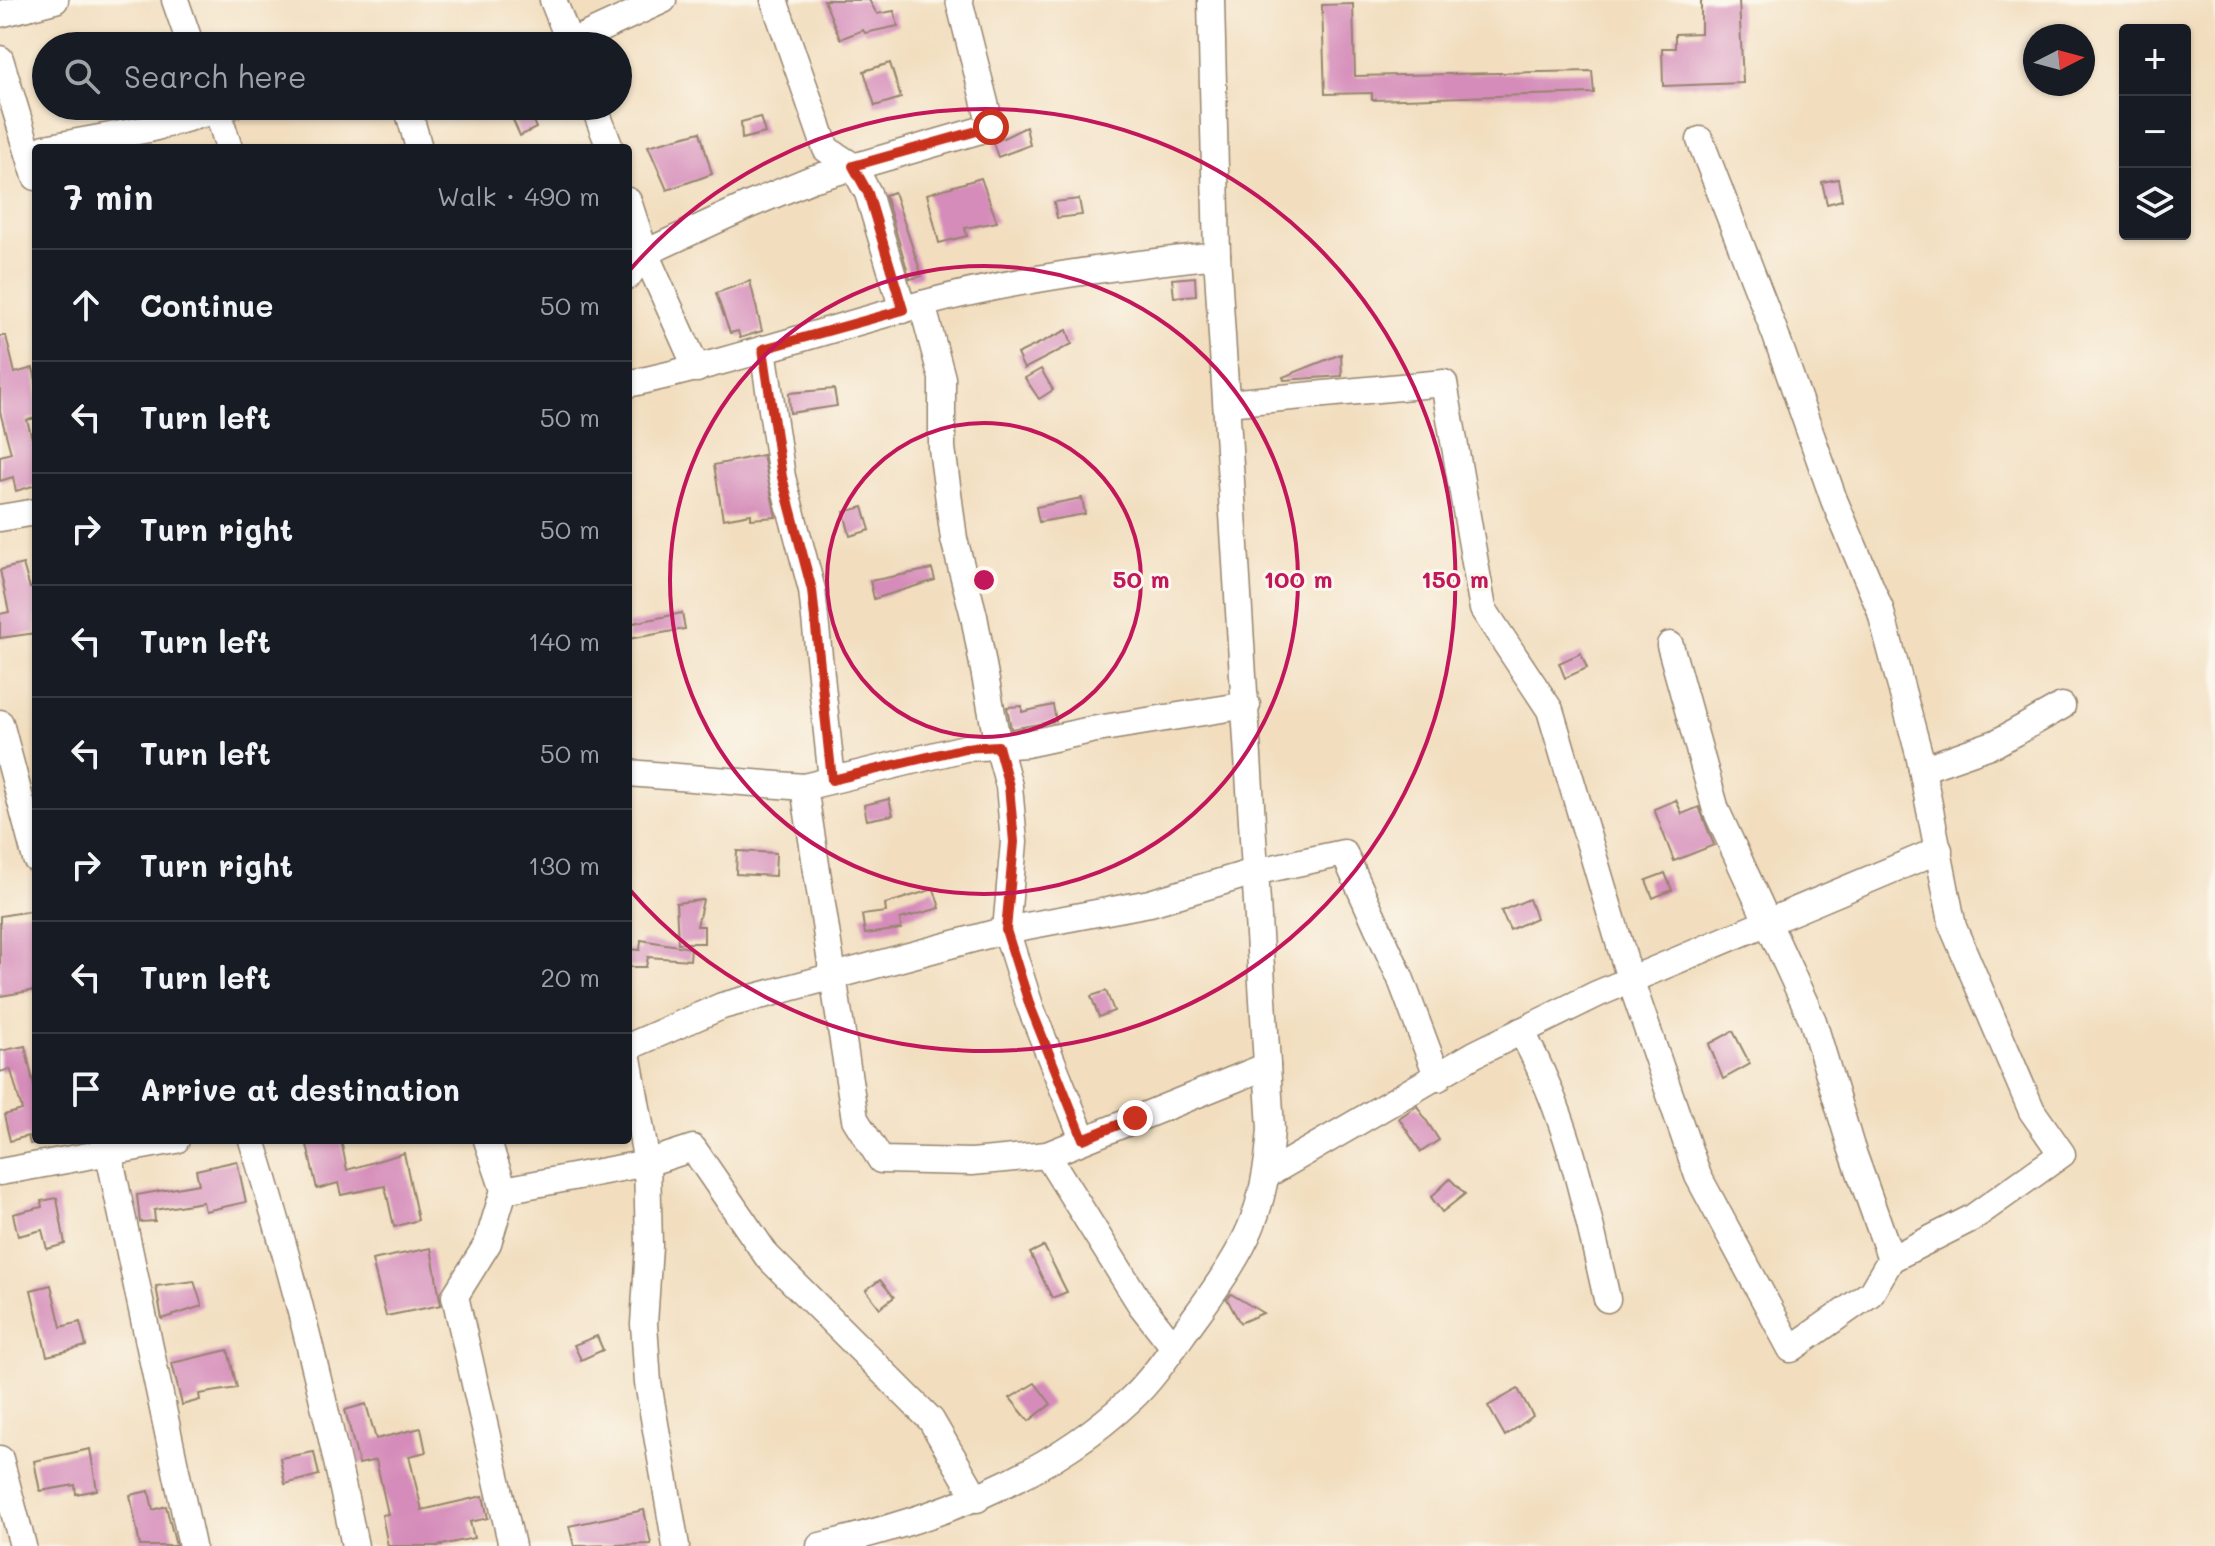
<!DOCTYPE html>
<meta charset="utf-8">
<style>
:root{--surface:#171b24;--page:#242831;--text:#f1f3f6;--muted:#9ea1a6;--line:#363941}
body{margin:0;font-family:Mali,sans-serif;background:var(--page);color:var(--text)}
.controls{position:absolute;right:24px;top:24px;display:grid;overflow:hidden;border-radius:8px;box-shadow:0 2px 6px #0004}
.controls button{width:72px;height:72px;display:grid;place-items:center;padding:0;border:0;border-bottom:2px solid var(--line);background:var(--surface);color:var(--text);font:40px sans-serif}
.compass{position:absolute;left:2023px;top:24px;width:72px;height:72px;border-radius:50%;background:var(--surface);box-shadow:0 2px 6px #0004;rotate:84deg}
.stop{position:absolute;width:24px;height:24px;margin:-18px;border:6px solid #c8321e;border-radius:50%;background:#fff}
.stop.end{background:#c8321e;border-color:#fff;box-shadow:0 2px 8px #0008}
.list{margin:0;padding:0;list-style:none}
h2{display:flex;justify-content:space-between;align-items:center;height:104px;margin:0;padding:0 32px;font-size:34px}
h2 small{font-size:26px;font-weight:400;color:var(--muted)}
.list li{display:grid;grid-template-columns:52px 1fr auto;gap:24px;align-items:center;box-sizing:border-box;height:112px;padding:0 32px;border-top:2px solid var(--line)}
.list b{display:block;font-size:30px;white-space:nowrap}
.list em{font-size:26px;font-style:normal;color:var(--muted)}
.icon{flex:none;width:44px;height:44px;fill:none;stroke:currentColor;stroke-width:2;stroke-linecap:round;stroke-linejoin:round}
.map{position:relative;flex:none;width:2215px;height:1546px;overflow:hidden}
.search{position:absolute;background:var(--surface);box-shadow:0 2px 6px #0004;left:32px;top:32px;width:600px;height:88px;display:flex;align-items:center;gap:20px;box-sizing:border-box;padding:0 28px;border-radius:44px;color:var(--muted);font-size:30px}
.panel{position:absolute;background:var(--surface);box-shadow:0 2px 6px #0004;left:32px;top:144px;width:600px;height:1000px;border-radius:8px}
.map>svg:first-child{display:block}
.building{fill:#d58cba}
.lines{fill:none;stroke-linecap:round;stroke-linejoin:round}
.street-casing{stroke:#96846e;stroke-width:29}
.street{stroke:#fff;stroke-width:26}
.route{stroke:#c8321e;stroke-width:10}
.ring{fill:none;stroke:#c2185b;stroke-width:4}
.centre{fill:#c2185b;stroke:#fbf7ec;stroke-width:4}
.ring-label{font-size:24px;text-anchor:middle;font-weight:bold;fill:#c2185b;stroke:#fbf7ec;stroke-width:6;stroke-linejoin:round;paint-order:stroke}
</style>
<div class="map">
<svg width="2215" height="1546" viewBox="0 0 2215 1546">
<rect width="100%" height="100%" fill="#fbf7ec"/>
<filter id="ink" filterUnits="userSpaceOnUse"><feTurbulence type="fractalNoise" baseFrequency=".0125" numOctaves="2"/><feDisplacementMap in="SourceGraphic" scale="16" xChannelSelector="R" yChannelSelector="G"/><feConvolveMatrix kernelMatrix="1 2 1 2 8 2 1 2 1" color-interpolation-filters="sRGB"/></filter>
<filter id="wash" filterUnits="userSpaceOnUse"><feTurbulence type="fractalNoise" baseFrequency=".006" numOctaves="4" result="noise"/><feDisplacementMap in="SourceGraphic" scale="32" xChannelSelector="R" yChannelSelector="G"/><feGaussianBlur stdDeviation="1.8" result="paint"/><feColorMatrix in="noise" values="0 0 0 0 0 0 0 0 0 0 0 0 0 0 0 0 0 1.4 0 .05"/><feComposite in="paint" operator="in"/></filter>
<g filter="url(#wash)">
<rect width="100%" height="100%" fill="#f2debf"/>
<g id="blocks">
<g class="building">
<polygon points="824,0 869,0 877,14 894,11 898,26 865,33 863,30 840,39"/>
<polygon points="1701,0 1739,0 1743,83 1663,86 1662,48 1675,48 1675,34 1701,33"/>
<polygon points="1353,4 1355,76 1592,71 1594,93 1372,100 1372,93 1325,94 1322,5"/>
<polygon points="890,63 901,98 875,106 864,71"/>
<polygon points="521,106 527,106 536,128 520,136 509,111"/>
<polygon points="760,117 765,133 742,139 741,122"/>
<polygon points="1026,127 1030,145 998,157 993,143"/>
<polygon points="700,132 712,174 667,190 648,146"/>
<polygon points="981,178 997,222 965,228 967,236 939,243 927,194"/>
<polygon points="1838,179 1842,200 1827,204 1822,182"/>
<polygon points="894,192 922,276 910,279 885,195"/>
<polygon points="1079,199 1082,215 1057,218 1054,202"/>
<polygon points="1195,277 1196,295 1174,297 1172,279"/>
<polygon points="750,281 762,331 740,338 738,331 730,333 716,293"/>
<polygon points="1067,330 1072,344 1024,369 1017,354"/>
<polygon points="0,336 6,336 15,373 33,368 36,380 36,418 27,420 36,453 36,485 16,491 13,477 0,481 0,456 11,453 0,412"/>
<polygon points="1341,354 1342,376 1284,380 1283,377"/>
<polygon points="1041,369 1053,390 1039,399 1025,378"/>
<polygon points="834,389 837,406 790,413 789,393"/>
<polygon points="763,455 776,517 751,519 751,514 723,519 714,465"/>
<polygon points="1082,498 1085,514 1039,522 1036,507"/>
<polygon points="863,507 870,530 850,536 844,512"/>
<polygon points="23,564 30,588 36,587 36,633 0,638 0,614 9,612 0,570"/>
<polygon points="932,569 935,580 874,599 870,581"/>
<polygon points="682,613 685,629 628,639 628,624"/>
<polygon points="1581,653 1587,668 1565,678 1559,663"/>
<polygon points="1053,705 1056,721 1011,729 1007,707 1022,706 1022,712"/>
<polygon points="889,799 893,815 867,820 864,805"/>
<polygon points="1676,800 1682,814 1699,807 1714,845 1674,861 1654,809"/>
<polygon points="737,851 776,853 775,876 736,874"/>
<polygon points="1665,873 1672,890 1653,898 1646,880"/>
<polygon points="934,889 940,908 900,919 901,929 865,934 862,915 886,912 885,904"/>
<polygon points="1529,899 1536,918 1510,930 1501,911"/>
<polygon points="703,900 697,926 704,926 704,943 678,943 676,903"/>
<polygon points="36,910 36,990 0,996 0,916"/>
<polygon points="641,940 691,948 690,960 648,957 646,967 628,967 628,949 640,950"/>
<polygon points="1106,991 1114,1011 1099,1017 1091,996"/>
<polygon points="1733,1031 1750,1064 1723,1079 1709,1044"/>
<polygon points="25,1046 36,1095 36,1143 30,1144 28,1136 10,1141 4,1115 22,1110 12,1074 10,1069 0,1072 0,1051"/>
<polygon points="1417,1106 1439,1140 1421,1152 1399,1118"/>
<polygon points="329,1140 341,1140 347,1170 404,1153 418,1220 394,1227 385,1186 341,1195 338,1183 317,1189 307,1145"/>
<polygon points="237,1161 246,1202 205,1211 203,1202 154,1210 155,1221 140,1222 137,1195 199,1184 196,1170"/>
<polygon points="1450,1179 1465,1194 1442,1212 1431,1197"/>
<polygon points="57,1198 65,1244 47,1249 42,1230 18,1236 13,1214 42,1207 41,1201"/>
<polygon points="1044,1246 1067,1292 1052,1298 1030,1253"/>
<polygon points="431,1248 441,1305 386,1316 372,1260"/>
<polygon points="880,1280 894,1297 880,1308 866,1290"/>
<polygon points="194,1281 202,1306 162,1319 156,1286"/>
<polygon points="51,1285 61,1327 80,1322 86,1346 47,1356 31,1290"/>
<polygon points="1231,1294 1263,1313 1240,1323 1227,1299"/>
<polygon points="597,1336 603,1350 581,1360 574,1345"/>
<polygon points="228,1350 237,1388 199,1394 200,1400 182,1405 172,1363"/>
<polygon points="1035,1383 1051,1404 1029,1421 1010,1398"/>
<polygon points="1518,1389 1533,1416 1505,1436 1488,1406"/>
<polygon points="366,1404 376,1439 421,1428 426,1452 409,1456 422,1510 483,1496 488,1518 470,1522 474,1538 437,1546 388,1546 382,1515 388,1514 376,1460 359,1464 345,1410"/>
<polygon points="90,1449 97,1490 76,1494 75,1485 40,1491 34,1461"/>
<polygon points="314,1452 319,1475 285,1484 280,1458"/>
<polygon points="149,1491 153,1510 166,1506 176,1546 140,1546 130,1495"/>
<polygon points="644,1510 651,1544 574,1546 569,1526"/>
</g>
</g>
</g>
<g filter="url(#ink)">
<use href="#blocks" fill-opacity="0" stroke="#96846e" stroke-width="2"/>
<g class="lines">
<defs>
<g id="street">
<polyline points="175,0 191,46"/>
<polyline points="553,0 571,46"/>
<polyline points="774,0 826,149 853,166 868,193 903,310"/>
<polyline points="0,14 55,0"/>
<polyline points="563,46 663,0"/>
<polyline points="0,59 36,177"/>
<polyline points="216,106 229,148"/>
<polyline points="407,106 419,148"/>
<polyline points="594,106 610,148"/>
<polyline points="45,148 149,129 231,106"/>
<polyline points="628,201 645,253 697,369"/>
<polyline points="628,276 645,253 749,205 812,179 991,127 959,0"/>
<polyline points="922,304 942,378 942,448 954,539 974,616 998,746 1009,786 1014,842 1006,930 1030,1006 1083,1139"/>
<polyline points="763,349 782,477 812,590 832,780"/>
<path d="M 628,384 C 728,363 824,330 922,304 C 1019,278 1118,266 1217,255"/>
<polyline points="1227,403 1444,383 1483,609 1550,710 1630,979 1698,1176 1791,1349 1871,1293 1891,1259 1972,1218 2062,1154 2032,1111 1953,927 1919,754 1880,609 1834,500 1775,333 1700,140"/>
<polyline points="0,518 36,512"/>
<polyline points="1670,645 1716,810 1813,1021 1851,1147 1891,1259"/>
<polyline points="1247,705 1091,730 1026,744 965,748 804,787 855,1119 881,1160 972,1162 1047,1155 1267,1066"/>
<polyline points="0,723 36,859"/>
<polyline points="1922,769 1996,743 2062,706"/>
<polyline points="628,773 804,787"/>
<path d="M 1521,1031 C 1568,1115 1586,1206 1607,1299"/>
<polyline points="628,1047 722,1006 1006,930 1150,903 1254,872 1344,853 1400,977 1438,1078"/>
<polyline points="628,1058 647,1163 649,1246 644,1324 648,1383 676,1546"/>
<polyline points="106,1140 192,1546"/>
<path d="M 252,1140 C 294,1274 327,1409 355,1546"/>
<polyline points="487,1140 504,1190 488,1243 455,1296 512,1546"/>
<polyline points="1047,1155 1141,1305 1174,1347"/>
<polyline points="0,1172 176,1140"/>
<polyline points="1268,1174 1475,1054 1597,994 1939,850"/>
<polyline points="504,1190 647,1163 693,1148 767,1256 931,1420 977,1499"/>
<polyline points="0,1459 23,1546"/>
<path d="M 820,1546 C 932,1520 1045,1480 1131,1399 C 1157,1375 1177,1341 1198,1313 C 1247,1245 1265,1214 1271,1129 L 1217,255 L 1211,0"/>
</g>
</defs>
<use href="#street" class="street-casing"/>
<use href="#street" class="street"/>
</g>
</g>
<g class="lines" filter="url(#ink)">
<polyline class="route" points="991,127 853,166 868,193 903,310 763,349 782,477 812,590 832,780 965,748 998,746 1009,786 1014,842 1006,930 1030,1006 1083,1139 1135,1118"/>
</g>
<g class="ring">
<circle cx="984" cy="580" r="157"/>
<circle cx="984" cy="580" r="314"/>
<path d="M629 271A471 471 0 1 1 629 889"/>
</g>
<circle cx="984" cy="580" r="12" class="centre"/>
<g class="ring-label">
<text x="1141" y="588">50 m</text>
<text x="1298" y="588">100 m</text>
<text x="1455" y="588">150 m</text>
</g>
</svg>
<div class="controls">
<button>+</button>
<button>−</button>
<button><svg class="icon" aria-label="layers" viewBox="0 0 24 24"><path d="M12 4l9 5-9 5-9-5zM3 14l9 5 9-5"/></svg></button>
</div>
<svg class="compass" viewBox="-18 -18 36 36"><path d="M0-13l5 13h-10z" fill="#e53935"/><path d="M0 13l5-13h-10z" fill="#9ea1a6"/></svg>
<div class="stop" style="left:991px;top:127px"></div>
<div class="stop end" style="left:1135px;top:1118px"></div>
<div class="search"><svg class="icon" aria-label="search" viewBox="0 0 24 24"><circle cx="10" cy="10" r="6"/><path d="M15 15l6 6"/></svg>Search here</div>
<section class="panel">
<h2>7 min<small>Walk · 490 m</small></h2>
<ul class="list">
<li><svg class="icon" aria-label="ahead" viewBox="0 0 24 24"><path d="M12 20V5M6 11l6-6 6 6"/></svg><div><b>Continue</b></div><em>50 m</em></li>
<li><svg class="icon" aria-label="left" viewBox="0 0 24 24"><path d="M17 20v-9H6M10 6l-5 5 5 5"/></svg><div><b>Turn left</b></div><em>50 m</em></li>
<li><svg class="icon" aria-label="right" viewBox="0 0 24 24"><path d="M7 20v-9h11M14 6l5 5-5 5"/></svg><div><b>Turn right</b></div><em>50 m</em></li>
<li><svg class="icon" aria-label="left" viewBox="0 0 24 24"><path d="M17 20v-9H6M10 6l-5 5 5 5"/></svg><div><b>Turn left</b></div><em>140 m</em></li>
<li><svg class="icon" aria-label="left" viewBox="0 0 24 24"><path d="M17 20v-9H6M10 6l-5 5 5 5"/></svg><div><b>Turn left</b></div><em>50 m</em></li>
<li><svg class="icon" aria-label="right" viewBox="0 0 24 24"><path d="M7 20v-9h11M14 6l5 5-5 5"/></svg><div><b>Turn right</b></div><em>130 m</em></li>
<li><svg class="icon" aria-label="left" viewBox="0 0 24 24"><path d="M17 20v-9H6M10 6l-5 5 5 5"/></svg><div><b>Turn left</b></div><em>20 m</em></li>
<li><svg class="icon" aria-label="arrive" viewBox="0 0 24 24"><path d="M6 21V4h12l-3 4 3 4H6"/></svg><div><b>Arrive at destination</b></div></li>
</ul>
</section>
</div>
